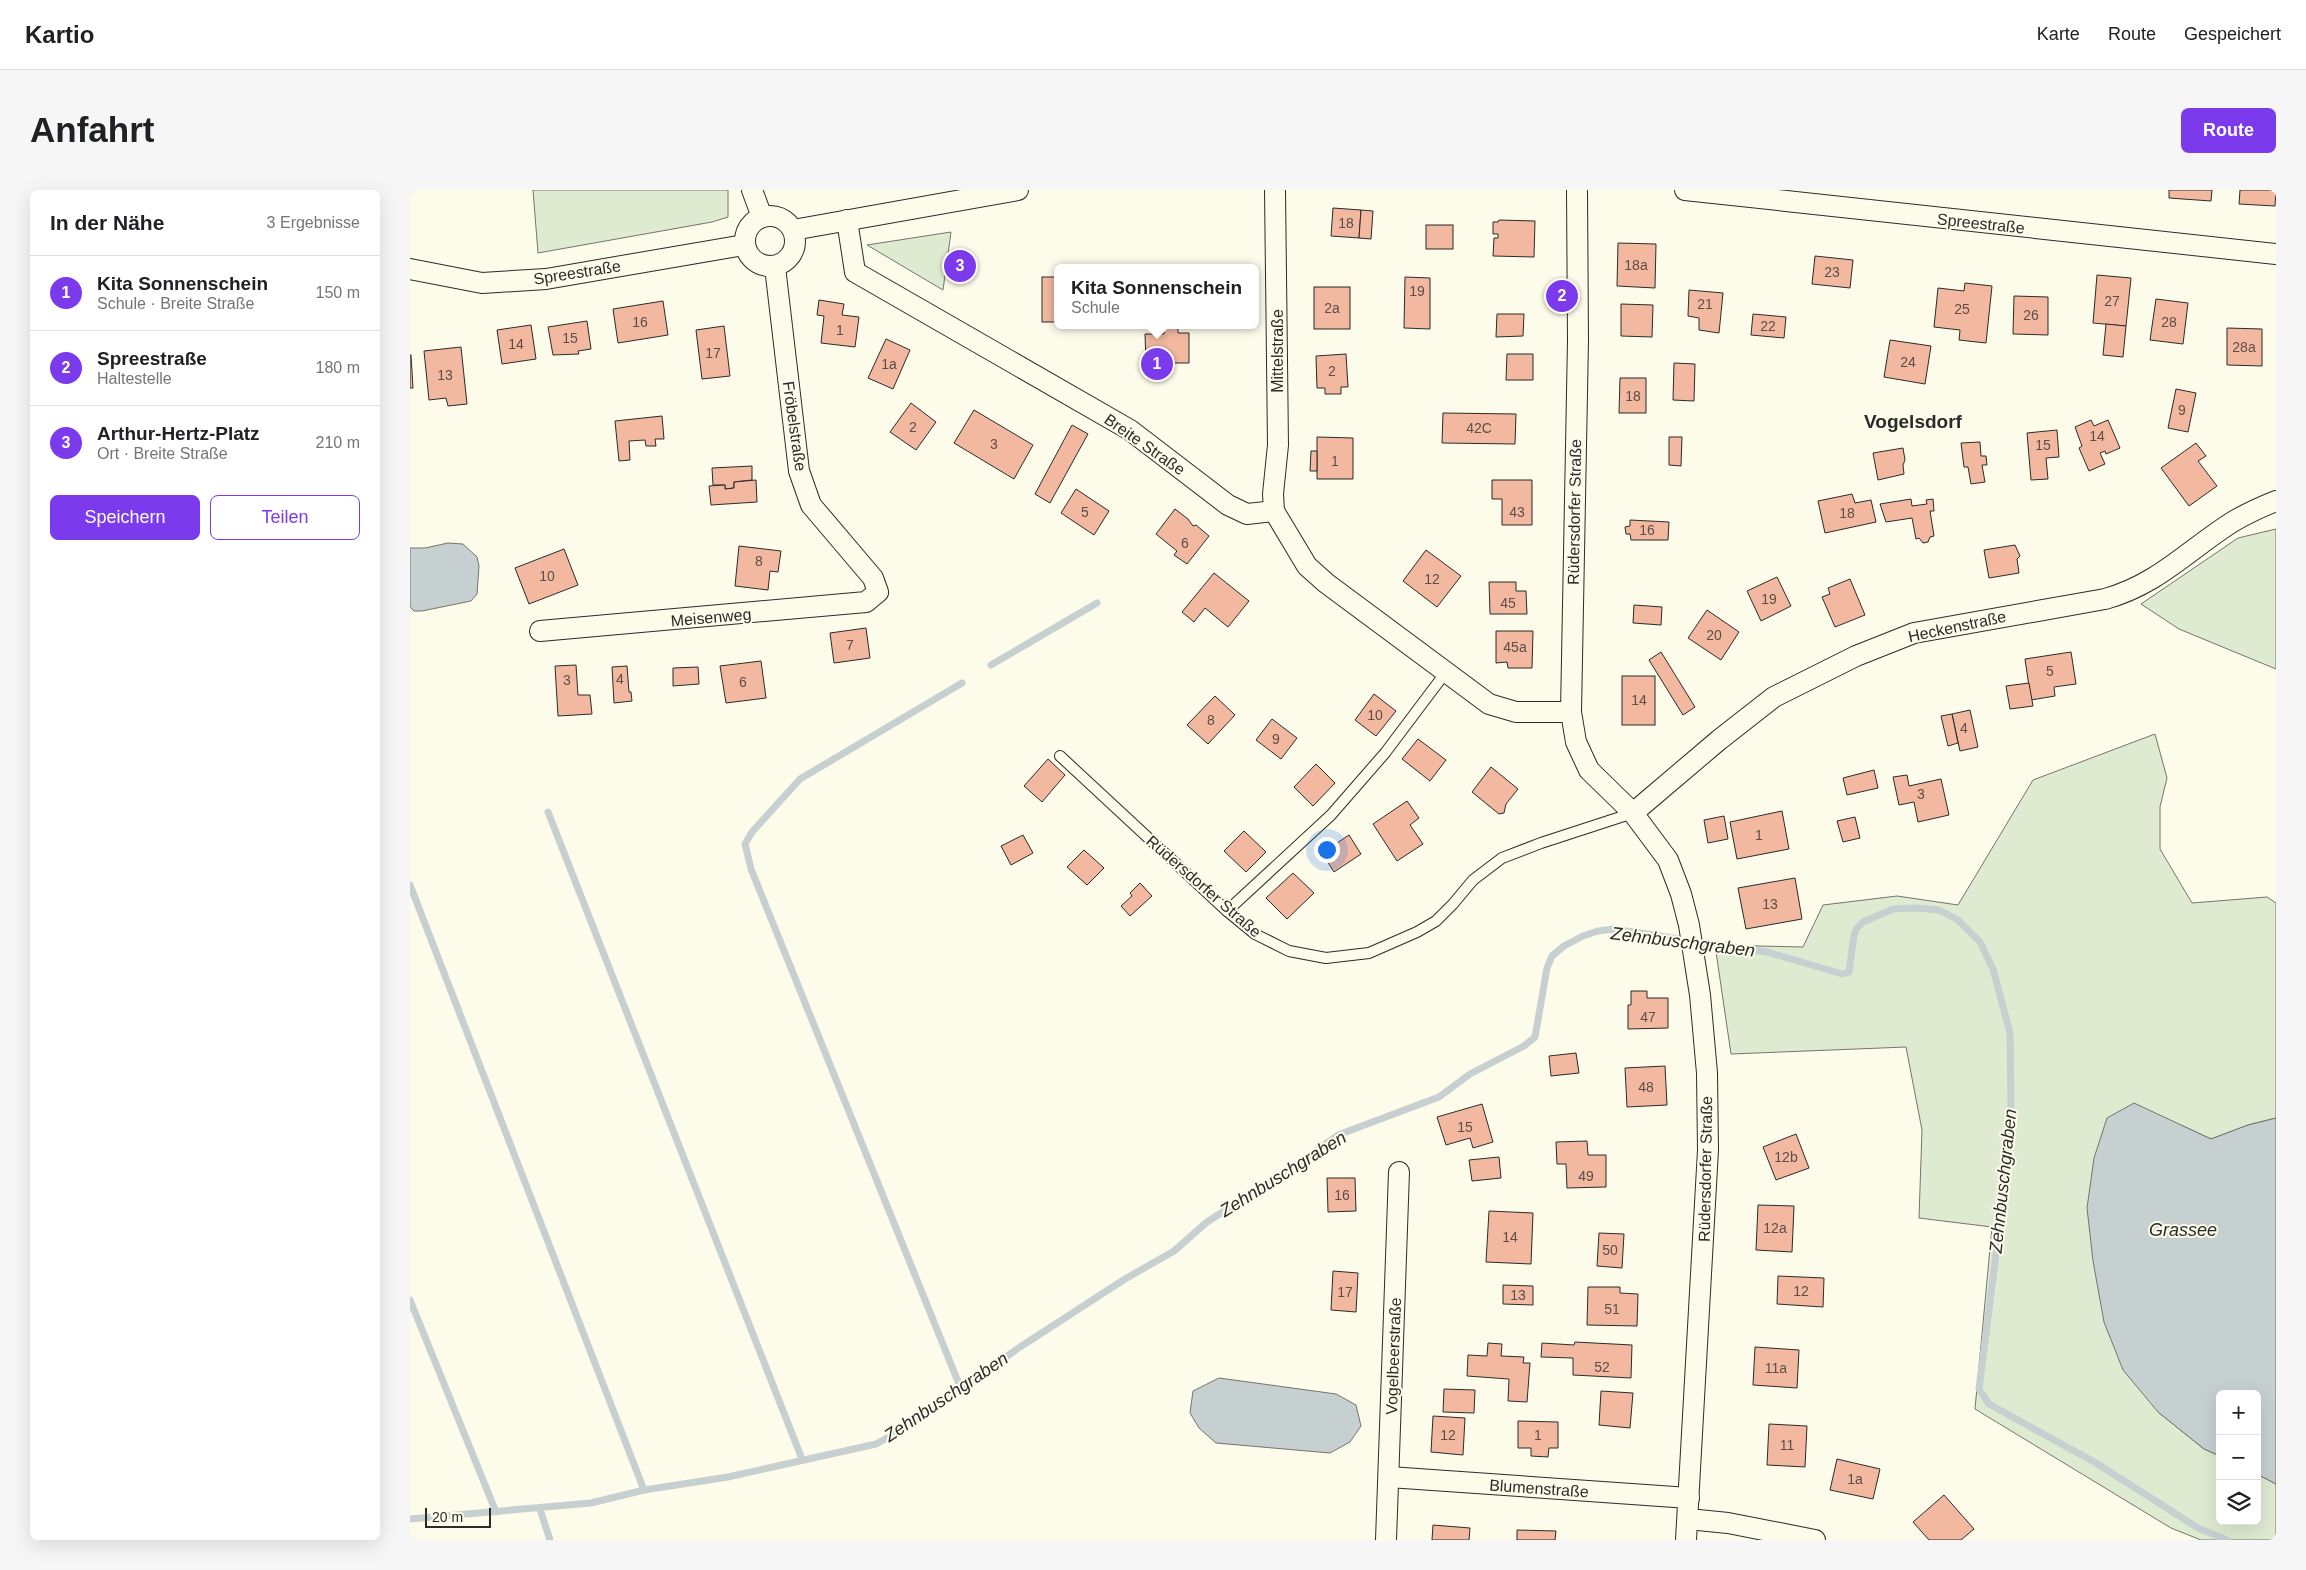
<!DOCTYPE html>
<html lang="de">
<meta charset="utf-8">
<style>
:root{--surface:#fff;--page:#f6f6f6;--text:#202124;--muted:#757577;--line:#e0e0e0;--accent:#7c3aed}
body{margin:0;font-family:Arial,sans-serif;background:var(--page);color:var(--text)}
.controls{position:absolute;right:15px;bottom:15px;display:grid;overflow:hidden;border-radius:8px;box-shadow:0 5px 20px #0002}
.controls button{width:45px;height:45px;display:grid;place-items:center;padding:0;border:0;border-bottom:1px solid var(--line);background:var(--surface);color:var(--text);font:25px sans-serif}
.scale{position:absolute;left:15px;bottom:12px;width:66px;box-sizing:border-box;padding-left:5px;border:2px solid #2b2b2b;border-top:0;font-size:14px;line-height:18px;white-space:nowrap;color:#2b2b2b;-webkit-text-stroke:4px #fdfbea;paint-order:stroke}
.you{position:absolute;left:916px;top:659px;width:18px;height:18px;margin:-12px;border:4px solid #fff;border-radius:50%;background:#1a73e8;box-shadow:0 0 0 8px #1a73e833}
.badge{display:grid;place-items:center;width:32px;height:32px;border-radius:50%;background:var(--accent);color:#fff;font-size:16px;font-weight:700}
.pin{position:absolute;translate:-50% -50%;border:2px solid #fff;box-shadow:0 1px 5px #0006}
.popup{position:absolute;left:644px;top:74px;width:205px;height:65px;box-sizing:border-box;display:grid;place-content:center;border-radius:8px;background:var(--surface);filter:drop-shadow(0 1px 4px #0005);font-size:16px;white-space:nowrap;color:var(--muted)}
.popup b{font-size:19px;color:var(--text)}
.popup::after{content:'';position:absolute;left:50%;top:100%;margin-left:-10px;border:10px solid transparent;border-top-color:var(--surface)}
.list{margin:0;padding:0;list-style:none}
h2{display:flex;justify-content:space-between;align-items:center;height:65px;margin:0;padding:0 20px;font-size:21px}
h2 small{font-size:16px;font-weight:400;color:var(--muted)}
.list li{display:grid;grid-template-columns:32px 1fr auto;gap:15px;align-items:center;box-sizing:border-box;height:75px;padding:0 20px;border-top:1px solid var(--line)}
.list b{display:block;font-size:19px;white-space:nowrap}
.list p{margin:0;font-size:16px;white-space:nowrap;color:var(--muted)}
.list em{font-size:16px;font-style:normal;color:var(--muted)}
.actions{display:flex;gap:10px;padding:15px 20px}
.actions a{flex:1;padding:11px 0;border:1px solid var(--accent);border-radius:8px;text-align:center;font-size:18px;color:var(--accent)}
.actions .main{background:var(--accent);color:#fff}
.icon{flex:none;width:28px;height:28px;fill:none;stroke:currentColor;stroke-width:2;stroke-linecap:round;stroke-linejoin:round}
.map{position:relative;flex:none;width:1866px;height:1350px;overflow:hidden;border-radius:8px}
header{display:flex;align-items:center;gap:30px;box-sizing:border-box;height:70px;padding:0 25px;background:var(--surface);border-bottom:1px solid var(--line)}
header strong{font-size:24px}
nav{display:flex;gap:28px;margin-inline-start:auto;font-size:18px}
.intro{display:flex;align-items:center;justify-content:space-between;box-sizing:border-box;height:120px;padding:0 30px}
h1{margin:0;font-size:35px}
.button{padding:12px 22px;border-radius:8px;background:var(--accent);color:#fff;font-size:18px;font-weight:700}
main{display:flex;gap:30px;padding:0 30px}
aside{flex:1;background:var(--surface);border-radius:8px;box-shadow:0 5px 20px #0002}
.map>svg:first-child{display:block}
.green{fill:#deebd1;stroke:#74746e}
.water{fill:#c7d0d0;stroke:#74746e}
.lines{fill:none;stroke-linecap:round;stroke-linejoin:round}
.stream{stroke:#c7d0d0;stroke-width:7}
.building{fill:#f2b8a0;stroke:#2b2b2b}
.lane-casing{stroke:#2b2b2b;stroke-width:12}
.street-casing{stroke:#2b2b2b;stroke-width:22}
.lane{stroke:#fdfbea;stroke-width:10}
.street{stroke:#fdfbea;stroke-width:20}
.labels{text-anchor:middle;stroke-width:4;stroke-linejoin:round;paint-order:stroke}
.number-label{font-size:14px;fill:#5d4e48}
.street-label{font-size:16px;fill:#2b2b2b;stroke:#fdfbea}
.water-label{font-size:18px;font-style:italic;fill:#2b2b2b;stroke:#fdfbea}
.quarter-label{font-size:19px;font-weight:bold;fill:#2b2b2b;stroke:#fdfbea}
</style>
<header>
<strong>Kartio</strong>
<nav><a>Karte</a><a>Route</a><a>Gespeichert</a></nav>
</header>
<div class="intro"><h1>Anfahrt</h1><a class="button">Route</a></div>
<main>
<aside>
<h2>In der Nähe<small>3 Ergebnisse</small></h2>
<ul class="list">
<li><span class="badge">1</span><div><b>Kita Sonnenschein</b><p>Schule · Breite Straße</p></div><em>150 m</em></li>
<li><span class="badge">2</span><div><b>Spreestraße</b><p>Haltestelle</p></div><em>180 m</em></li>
<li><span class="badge">3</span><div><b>Arthur-Hertz-Platz</b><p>Ort · Breite Straße</p></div><em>210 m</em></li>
</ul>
<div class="actions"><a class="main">Speichern</a><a>Teilen</a></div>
</aside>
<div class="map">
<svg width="1866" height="1350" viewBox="0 0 1866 1350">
<rect width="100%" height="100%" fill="#fdfbea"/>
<g class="green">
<polygon points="123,0 318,0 318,27 302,32 128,63"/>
<polygon points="541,42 533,100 457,55"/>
<polygon points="1866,339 1866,479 1769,439 1731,414 1828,348"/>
<polygon points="1745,544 1757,588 1750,617 1750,659 1782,713 1857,707 1866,713 1866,928 1838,935 1801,949 1771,935 1748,1222 1794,1259 1810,1266 1810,1331 1847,1331 1847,1284 1866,1294 1866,1350 1791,1350 1761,1338 1565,1219 1582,1037 1509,1028 1512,940 1496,857 1321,864 1305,755 1393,757 1413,715 1487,706 1548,715 1623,590"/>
</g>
<g class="water">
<polygon points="38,353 53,354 67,367 69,376 67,404 61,411 12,421 4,421 0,417 0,358 15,358"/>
<polygon points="1724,913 1801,949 1838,935 1866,928 1866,1294 1847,1284 1847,1204 1810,1204 1810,1266 1794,1259 1748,1222 1713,1180 1694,1132 1683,1071 1677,1018 1684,968 1697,928"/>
<polygon points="809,1188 926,1204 946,1215 951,1236 940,1252 920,1263 806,1253 789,1238 780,1223 783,1201"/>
</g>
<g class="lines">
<g class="stream">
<polyline points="581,475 687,413"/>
<polyline points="138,622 392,1269"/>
<polyline points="0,695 234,1300"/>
<polyline points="0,1110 86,1322"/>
<polyline points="551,1199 341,679 335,654 342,642 390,589 552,493"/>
<polyline points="130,1319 140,1350"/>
<polyline points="0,1329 181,1313 234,1300 318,1287 466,1254 497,1237 610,1157 715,1089 764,1061 797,1032 883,977 928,945 1029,907 1060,884 1114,856 1125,847 1137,778 1142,766 1154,756 1173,746 1188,741 1203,739 1357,762 1432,784 1439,782 1444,745 1447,738 1453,732 1483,719 1507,718 1529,720 1548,730 1570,752 1583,779 1600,843 1601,916 1594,1001 1569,1199 1579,1214 1686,1273 1788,1338 1817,1350"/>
</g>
</g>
<g class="building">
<polygon points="1759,0 1802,0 1801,11 1759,8"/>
<polygon points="1830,0 1866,0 1865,16 1829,14"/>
<polygon points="923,18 951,20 949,48 921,46"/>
<polygon points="951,20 963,21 961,49 949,48"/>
<polygon points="1089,30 1125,31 1124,67 1083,66 1084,48 1088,48 1088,44 1083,44 1083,32 1088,32"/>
<rect x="1016" y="35" width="27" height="24"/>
<polygon points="1208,53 1246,54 1245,98 1207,96"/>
<polygon points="1405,66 1443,70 1440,98 1402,94"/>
<polygon points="1687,85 1721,88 1716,136 1683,133"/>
<rect x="632" y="87" width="16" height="45"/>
<polygon points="995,87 1020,88 1020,139 994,138"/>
<polygon points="1555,93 1582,96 1576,153 1549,150 1550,140 1524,137 1528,98 1554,101"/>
<rect x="904" y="97" width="36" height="42"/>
<polygon points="1279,100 1313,103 1309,143 1289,140 1289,128 1278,126"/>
<polygon points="1604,106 1638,107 1638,145 1603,144"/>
<polygon points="1746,109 1778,113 1773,154 1740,150"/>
<polygon points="409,110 434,114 432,125 449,127 445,157 411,153 414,126 407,125"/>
<polygon points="253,111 258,145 208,153 203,119"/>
<polygon points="1211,114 1243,115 1242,147 1211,146"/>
<polygon points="1087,124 1114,124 1113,146 1086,147"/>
<polygon points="1343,124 1376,127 1374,148 1341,145"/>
<polygon points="177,131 181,159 168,161 169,164 143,165 138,137"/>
<polygon points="1696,134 1716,136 1713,167 1693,165"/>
<polygon points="121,135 126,169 92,174 87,140"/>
<polygon points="754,135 768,135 768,143 779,143 779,173 736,173 735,144 754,144"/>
<polygon points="314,136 320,186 292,189 286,140"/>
<polygon points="1817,138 1852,139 1852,176 1817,175"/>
<polygon points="476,149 500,160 483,199 458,188"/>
<polygon points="1480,150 1521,156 1515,194 1474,187"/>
<polygon points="51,157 57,214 38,216 36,208 19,210 14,161"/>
<polygon points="936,164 938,197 931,197 931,204 915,204 915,198 907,198 906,166"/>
<polygon points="1097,164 1123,164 1123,190 1096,190"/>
<polygon points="0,165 1,165 3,198 0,198"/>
<polygon points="1264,173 1285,174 1284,211 1263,210"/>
<polygon points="1210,188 1236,188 1236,223 1209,223"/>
<polygon points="1766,199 1786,203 1778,242 1758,238"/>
<polygon points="501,213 526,232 506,260 480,242"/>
<polygon points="564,220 623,255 604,289 544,253"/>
<polygon points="1033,223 1106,224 1105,254 1032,253"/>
<polygon points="252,226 254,249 245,249 246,256 236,256 235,250 219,251 220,270 209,271 205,231"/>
<polygon points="1681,230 1684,236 1698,230 1710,258 1696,264 1695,261 1690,263 1695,274 1679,281 1669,258 1672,256 1665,237"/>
<polygon points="662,235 678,244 640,313 625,304"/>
<polygon points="1647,240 1649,267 1636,268 1638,289 1621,290 1617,243"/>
<polygon points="907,247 943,248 943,289 907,289"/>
<polygon points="1259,247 1272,247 1271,276 1259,275"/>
<polygon points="1570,252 1571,266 1576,266 1577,275 1572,275 1575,292 1561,294 1558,277 1554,277 1551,253"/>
<polygon points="1786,253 1796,266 1788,271 1807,296 1779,316 1751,278"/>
<polygon points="1493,258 1495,270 1493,275 1494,284 1468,290 1463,263"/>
<polygon points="901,261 907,261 907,281 900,281"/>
<polygon points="342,276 342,290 324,292 324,298 315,299 315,295 303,295 302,278"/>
<polygon points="346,290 347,312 301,315 299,296 315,295 315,299 324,298 324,292"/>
<polygon points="1082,290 1122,290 1122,335 1092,335 1092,309 1082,309"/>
<polygon points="666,299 699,321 684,345 651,323"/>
<polygon points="1442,304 1445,313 1461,310 1466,332 1415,343 1408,311"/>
<polygon points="1501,309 1502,316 1517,314 1516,310 1523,309 1524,321 1520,321 1524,346 1520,347 1518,352 1513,353 1509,348 1506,349 1502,328 1476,332 1470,314"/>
<polygon points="765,319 778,329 783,336 786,335 799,346 777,374 764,365 767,361 746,344"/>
<polygon points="1220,330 1259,332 1258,350 1221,350 1220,344 1216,344 1215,337 1220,336"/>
<polygon points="1605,355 1610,366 1607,369 1609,383 1579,388 1574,360"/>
<polygon points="329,356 371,361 368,382 360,381 358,400 325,396"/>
<polygon points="154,359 168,395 119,414 105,378"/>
<polygon points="1016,360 1051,386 1027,417 993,391"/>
<polygon points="804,383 839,411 818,437 795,418 784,432 772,422"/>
<polygon points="1367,387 1381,416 1351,431 1337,401"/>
<polygon points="1440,389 1455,425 1425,437 1412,407 1420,404 1418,398"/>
<polygon points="1079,392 1106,392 1106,401 1116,401 1117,424 1080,424"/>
<polygon points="1224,415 1252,417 1251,435 1223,433"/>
<polygon points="1297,420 1329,442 1311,470 1278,448"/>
<polygon points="456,438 460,468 424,473 420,443"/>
<polygon points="1086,441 1123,441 1122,478 1098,478 1097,472 1086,473"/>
<polygon points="1251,462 1285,517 1273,525 1239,470"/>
<polygon points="1661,462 1666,494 1644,497 1645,506 1621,510 1615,469"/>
<polygon points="351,471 356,508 316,513 310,476"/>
<polygon points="166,475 168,505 180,505 182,524 148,526 145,476"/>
<polygon points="217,476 219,502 221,502 222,511 204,513 202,477"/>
<polygon points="288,477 289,494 263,496 263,478"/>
<rect x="1212" y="486" width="33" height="49"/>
<polygon points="1619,493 1623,516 1600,519 1596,496"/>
<polygon points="964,504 986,521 966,546 945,530"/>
<polygon points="805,506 825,525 798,554 777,535"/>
<polygon points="1560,520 1568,557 1550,561 1542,524"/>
<polygon points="1542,524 1548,553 1538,556 1531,526"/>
<polygon points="862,529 887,548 871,569 846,550"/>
<polygon points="1008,549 1036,570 1020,591 992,569"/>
<polygon points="638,569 655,585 632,612 614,596"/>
<polygon points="906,574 925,593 903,616 884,597"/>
<polygon points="1081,577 1108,599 1096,614 1094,623 1089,624 1062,602"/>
<polygon points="1464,580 1468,598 1437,605 1433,588"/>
<polygon points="1497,585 1499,596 1531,589 1539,625 1508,632 1504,612 1489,615 1483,587"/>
<polygon points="997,611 1009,628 1000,635 1013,654 987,671 963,634"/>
<polygon points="1372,621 1379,659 1327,669 1320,632"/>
<polygon points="1314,626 1318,649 1298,653 1294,630"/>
<polygon points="1445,627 1450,648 1433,652 1427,631"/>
<polygon points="834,641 856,662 836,682 814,661"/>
<polygon points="613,645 623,663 601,675 591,656"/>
<polygon points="939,645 951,664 924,682 912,663"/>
<polygon points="674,660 694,678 677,695 657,677"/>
<polygon points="883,683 904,703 877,729 856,708"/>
<polygon points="1385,688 1392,729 1336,739 1328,698"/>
<polygon points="730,693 742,706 720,726 711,716 722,706 720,703"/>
<polygon points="1221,801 1237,801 1237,808 1258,808 1258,838 1218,839 1218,815 1221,815"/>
<polygon points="1166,863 1169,883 1141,886 1139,866"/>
<polygon points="1255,876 1257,915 1217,917 1215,878"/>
<polygon points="1072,914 1083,952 1063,958 1060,948 1036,955 1027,927"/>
<polygon points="1386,944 1399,978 1366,990 1353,957"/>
<polygon points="1177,951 1178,965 1196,965 1196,997 1157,998 1156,974 1147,974 1146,952"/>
<polygon points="1089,967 1091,988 1062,991 1059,970"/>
<polygon points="917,988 945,988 946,1021 918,1022"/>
<polygon points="1348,1015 1384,1016 1382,1062 1346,1060"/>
<polygon points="1079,1021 1123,1023 1121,1074 1076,1072"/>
<polygon points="1189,1043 1214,1044 1212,1078 1187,1076"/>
<polygon points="923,1081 948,1083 946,1122 921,1120"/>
<polygon points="1368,1086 1414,1088 1413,1117 1367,1114"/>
<polygon points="1093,1095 1123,1096 1123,1115 1093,1114"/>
<polygon points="1178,1097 1210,1097 1210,1103 1228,1104 1227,1136 1177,1135"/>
<polygon points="1165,1152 1222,1155 1221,1188 1163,1185 1163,1168 1131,1167 1132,1153 1164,1155"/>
<polygon points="1078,1153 1092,1154 1091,1166 1114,1167 1113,1173 1120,1173 1117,1212 1098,1211 1099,1189 1057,1186 1058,1165 1077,1166"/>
<polygon points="1345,1157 1389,1160 1387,1198 1343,1195"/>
<polygon points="1034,1199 1065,1200 1064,1223 1033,1222"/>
<polygon points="1191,1201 1223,1203 1220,1238 1189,1235"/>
<polygon points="1023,1226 1055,1228 1053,1265 1021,1262"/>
<polygon points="1108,1231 1148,1232 1148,1258 1139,1258 1138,1267 1121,1266 1121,1258 1108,1258"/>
<polygon points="1359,1234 1397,1236 1395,1277 1357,1275"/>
<polygon points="1427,1269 1470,1279 1463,1309 1420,1300"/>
<polygon points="1534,1305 1564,1339 1551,1350 1519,1350 1503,1332"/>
<polygon points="1023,1335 1060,1338 1059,1350 1022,1350"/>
<polygon points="1107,1340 1146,1341 1145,1350 1107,1350"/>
</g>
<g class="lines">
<defs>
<g id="lane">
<polyline points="650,566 817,721 845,744 879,761 916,768 959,763 1007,742 1026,731 1043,714 1063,690 1092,668 1131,653 1223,623"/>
<polyline points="817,721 921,625 975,563 1036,482"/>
</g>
<g id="street">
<polyline points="342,0 352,27"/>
<polyline points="1167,0 1168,150 1161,522 1166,552 1179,580 1223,623 1258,670 1271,704 1279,735 1290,805 1297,883 1298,960 1276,1350"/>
<polyline points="1275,0 1866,64"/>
<circle cx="360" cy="51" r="25"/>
<polyline points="437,30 445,82 720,240 818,315 837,324 864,321 897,376 916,393 1079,514 1106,522 1161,522"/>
<polyline points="383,40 608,0"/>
<polyline points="0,79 72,93 136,89 334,55"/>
<polyline points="864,321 863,304 868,255 865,0"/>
<polyline points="130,441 456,412 468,402 463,388 401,315 389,281 365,77"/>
<path d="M 1223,623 L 1309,550 L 1364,507 L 1446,466 L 1504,443 L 1695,409 C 1749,394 1779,359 1824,331 C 1838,323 1851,317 1866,311"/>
<polyline points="979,1287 1279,1308"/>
<polyline points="1278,1329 1318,1333 1405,1350"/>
<polyline points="976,1350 989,982"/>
</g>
</defs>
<use href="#lane" class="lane-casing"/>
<use href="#street" class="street-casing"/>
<use href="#lane" class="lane"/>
<use href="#street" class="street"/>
</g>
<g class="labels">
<g class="number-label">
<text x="936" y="38">18</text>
<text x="1226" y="80">18a</text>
<text x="1422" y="87">23</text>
<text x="1007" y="106">19</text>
<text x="1702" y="116">27</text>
<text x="1295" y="119">21</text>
<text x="922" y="123">2a</text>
<text x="1552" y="124">25</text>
<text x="1621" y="130">26</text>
<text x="230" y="137">16</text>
<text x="1759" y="137">28</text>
<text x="1358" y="141">22</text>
<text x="430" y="145">1</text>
<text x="160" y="153">15</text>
<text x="106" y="159">14</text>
<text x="1834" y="162">28a</text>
<text x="303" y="168">17</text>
<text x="1498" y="177">24</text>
<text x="479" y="179">1a</text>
<text x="922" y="186">2</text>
<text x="35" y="190">13</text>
<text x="1223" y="211">18</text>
<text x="1772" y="225">9</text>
<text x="503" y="242">2</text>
<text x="1069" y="243">42C</text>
<text x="1687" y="251">14</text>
<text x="584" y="259">3</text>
<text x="1633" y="260">15</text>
<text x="925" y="276">1</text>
<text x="675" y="327">5</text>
<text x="1107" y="327">43</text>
<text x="1437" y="328">18</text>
<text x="1237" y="345">16</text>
<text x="775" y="358">6</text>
<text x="349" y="376">8</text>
<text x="137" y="391">10</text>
<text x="1022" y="394">12</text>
<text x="1359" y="414">19</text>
<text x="1098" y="418">45</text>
<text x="1304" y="450">20</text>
<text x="440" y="460">7</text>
<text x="1105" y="462">45a</text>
<text x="1640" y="486">5</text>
<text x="210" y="494">4</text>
<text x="157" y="495">3</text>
<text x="333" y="497">6</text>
<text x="1229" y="515">14</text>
<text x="965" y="530">10</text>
<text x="801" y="535">8</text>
<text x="1554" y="543">4</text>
<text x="866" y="554">9</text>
<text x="1511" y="609">3</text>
<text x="1349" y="650">1</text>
<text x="1360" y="719">13</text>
<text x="1238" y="832">47</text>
<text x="1236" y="902">48</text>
<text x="1055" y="942">15</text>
<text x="1376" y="972">12b</text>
<text x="1176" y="991">49</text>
<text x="932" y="1010">16</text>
<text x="1365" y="1043">12a</text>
<text x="1100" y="1052">14</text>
<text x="1200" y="1065">50</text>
<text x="1391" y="1106">12</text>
<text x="935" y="1107">17</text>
<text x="1108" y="1110">13</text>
<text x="1202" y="1124">51</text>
<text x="1192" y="1182">52</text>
<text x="1366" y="1183">11a</text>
<text x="1038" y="1250">12</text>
<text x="1128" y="1250">1</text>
<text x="1377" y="1260">11</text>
<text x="1445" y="1294">1a</text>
</g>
<g class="street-label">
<text transform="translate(1571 33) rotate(6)" y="6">Spreestraße</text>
<text transform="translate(167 82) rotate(-9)" y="6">Spreestraße</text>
<text transform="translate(867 161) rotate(-90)" y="6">Mittelstraße</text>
<text transform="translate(385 236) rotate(82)" y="6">Fröbelstraße</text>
<text transform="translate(735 254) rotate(35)" y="6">Breite Straße</text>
<text transform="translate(1164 322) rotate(-89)" y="6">Rüdersdorfer Straße</text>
<text transform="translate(301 427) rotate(-5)" y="6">Meisenweg</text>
<text transform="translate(1547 436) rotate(-12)" y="6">Heckenstraße</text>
<text transform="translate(794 696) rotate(41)" y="6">Rüdersdorfer Straße</text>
<text transform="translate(1295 979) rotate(-89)" y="6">Rüdersdorfer Straße</text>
<text transform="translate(983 1166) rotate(-88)" y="6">Vogelbeerstraße</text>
<text transform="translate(1129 1298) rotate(4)" y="6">Blumenstraße</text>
</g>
<g class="water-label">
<text transform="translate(1273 752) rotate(7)" y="6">Zehnbuschgraben</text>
<text transform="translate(873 984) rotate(-32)" y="6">Zehnbuschgraben</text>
<text transform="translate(1593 991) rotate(-84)" y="6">Zehnbuschgraben</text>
<text x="1773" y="1046">Grassee</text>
<text transform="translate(536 1207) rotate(-34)" y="6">Zehnbuschgraben</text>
</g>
<g class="quarter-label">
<text x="1503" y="238">Vogelsdorf</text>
</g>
</g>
</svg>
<div class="controls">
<button>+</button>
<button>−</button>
<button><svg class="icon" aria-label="layers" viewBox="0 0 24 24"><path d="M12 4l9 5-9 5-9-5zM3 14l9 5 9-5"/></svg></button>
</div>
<div class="scale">20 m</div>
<div class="you"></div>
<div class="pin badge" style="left:747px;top:174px">1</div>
<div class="popup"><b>Kita Sonnenschein</b>Schule</div>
<div class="pin badge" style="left:1152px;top:106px">2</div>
<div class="pin badge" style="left:550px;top:76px">3</div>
</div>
</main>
